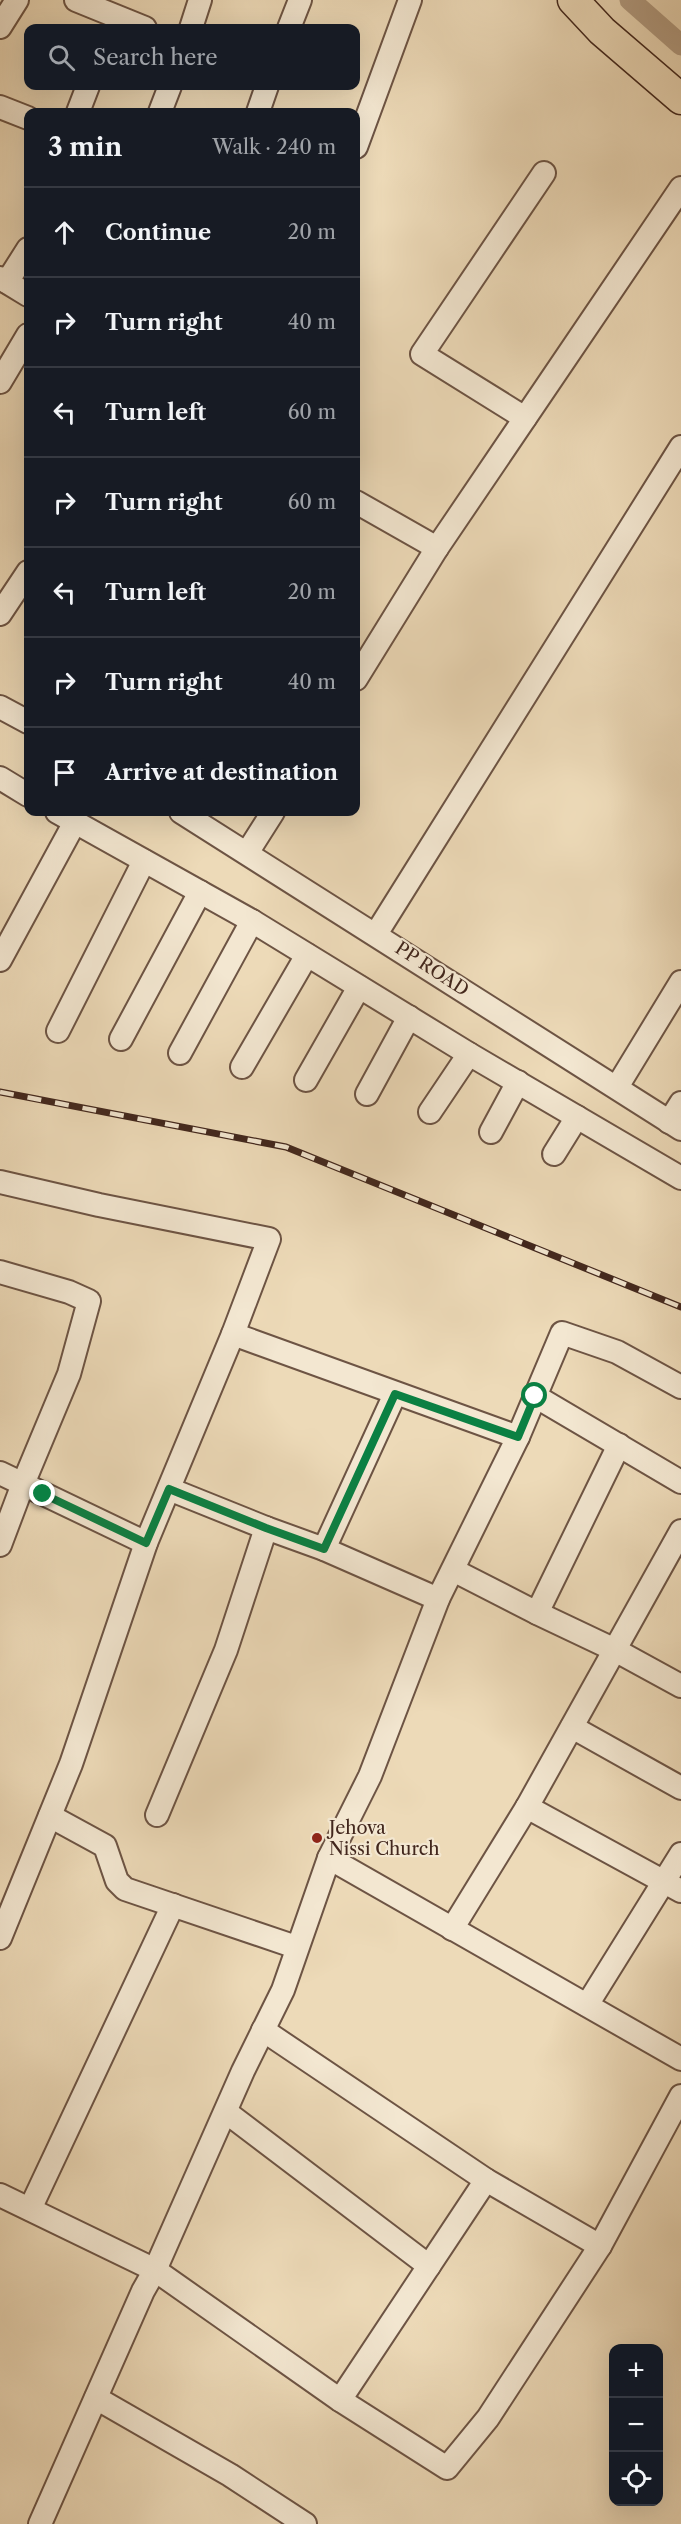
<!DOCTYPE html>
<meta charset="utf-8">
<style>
:root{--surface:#171b24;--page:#20242c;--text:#f1f3f6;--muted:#9ea1a6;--line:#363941}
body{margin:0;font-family:"Libre Caslon Text",serif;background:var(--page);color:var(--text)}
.controls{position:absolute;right:18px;bottom:18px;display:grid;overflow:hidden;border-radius:12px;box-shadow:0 6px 24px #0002}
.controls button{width:54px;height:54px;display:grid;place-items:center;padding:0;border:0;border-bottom:2px solid var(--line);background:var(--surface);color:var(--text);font:30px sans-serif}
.stop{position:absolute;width:18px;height:18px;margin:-14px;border:4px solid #0b8043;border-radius:50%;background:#fff}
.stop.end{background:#0b8043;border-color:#fff;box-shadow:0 2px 6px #0008}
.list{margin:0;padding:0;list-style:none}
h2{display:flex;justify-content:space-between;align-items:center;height:78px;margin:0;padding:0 24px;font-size:26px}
h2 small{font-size:20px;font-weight:400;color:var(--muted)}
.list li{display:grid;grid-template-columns:39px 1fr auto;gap:18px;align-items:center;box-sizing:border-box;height:90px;padding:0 24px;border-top:2px solid var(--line)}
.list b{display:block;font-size:22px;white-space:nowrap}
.list em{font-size:20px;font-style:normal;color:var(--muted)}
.icon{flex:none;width:33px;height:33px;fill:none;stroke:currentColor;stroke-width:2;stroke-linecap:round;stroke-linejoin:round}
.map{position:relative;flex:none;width:681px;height:2524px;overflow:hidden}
.search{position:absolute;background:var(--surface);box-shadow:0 6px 24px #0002;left:24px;top:24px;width:336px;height:66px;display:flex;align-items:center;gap:15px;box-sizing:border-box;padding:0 21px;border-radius:12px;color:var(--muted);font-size:22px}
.panel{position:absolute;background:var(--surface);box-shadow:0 6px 24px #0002;left:24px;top:108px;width:336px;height:708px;border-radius:12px}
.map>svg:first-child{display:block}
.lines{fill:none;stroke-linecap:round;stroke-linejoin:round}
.canal{stroke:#b39d83;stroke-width:21}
.minor-casing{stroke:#6d5444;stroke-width:26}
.major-casing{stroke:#42271d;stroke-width:33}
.minor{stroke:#f3e7d1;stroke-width:22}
.major{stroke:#eddab8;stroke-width:30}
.rail-casing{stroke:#42271d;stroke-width:7}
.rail{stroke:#f3e7d1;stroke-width:4.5;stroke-dasharray:14;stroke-linecap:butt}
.route{stroke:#0b8043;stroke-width:8}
.poi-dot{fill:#8f2418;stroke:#f3e7d1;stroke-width:2}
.labels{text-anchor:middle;stroke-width:4.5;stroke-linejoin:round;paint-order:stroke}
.street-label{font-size:18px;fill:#42271d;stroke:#f3e7d1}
.poi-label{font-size:18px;fill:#42271d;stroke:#f3e7d1;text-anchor:start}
</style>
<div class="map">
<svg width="681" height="2524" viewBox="0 0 681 2524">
<rect width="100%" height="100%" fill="#eddab8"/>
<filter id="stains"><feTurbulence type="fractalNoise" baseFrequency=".00333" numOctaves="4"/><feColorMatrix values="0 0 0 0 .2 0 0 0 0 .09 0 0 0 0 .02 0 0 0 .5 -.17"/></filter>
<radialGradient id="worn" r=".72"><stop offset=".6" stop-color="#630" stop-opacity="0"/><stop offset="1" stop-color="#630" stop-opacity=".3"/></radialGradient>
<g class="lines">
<polyline class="canal" points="630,0 681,45"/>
<defs>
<g id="minor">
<polyline points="76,0 145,28"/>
<polyline points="0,27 17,0"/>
<polyline points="191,28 200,0"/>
<polyline points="289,28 300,0"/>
<polyline points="0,107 28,118"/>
<polyline points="78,112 88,86"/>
<polyline points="160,112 170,86"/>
<polyline points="258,112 267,86"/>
<polyline points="356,147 410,0"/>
<polyline points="0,278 28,295"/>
<polyline points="7,282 28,249"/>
<polyline points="0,382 28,335"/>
<polyline points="525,418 422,354 544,173"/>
<polyline points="356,502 437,548"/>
<polyline points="0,614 28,572"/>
<polyline points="356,679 437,548 681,188"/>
<polyline points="0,707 28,722"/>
<polyline points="0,778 28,795"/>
<polyline points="57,812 252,921 469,1054 681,1178"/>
<polyline points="181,812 681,1129"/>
<polyline points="247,853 273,812"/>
<polyline points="376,934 681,447"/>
<polyline points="0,960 75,822"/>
<polyline points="58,1031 144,861"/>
<polyline points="121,1039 200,892"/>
<polyline points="180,1053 252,921"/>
<polyline points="242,1067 307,955"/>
<polyline points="306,1080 359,987"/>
<polyline points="617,1087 681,982"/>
<polyline points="367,1094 409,1017"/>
<polyline points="430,1112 469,1054"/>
<polyline points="669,1122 681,1103"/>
<polyline points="491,1132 518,1082"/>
<polyline points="554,1154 577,1117"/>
<polyline points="0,1182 99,1205 269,1239 233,1334 146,1543 71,1764 0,1938"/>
<polyline points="0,1272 69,1292 89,1301 69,1374 23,1484 0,1545"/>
<polyline points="233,1334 518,1437"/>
<polyline points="535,1396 681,1482"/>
<polyline points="0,1473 146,1543"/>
<polyline points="169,1489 266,1528 324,1549 438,1599"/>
<polyline points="324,1549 395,1394"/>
<polyline points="453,1570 537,1613 619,1445"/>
<polyline points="537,1613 615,1650 681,1686"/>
<polyline points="572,1727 681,1788"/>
<polyline points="527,1807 681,1891"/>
<polyline points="157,1815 226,1650 266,1528"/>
<polyline points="50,1816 105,1846 117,1881 125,1889 296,1947"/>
<polyline points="329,1858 681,2059"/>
<polyline points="452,1929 527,1807 681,1531"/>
<polyline points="587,2005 681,1854"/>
<polyline points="263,2030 486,2180 600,2246"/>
<polyline points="226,2112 429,2266"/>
<polyline points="0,2195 155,2270 340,2400 447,2468 488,2418 600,2246 681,2096"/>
<polyline points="30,2209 173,1905"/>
<polyline points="96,2398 230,2475 305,2524"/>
<polyline points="340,2400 486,2180"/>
<polyline points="40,2524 143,2291 155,2270 243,2071 283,1990 329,1858 370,1776 438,1599 518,1437 562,1333 617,1352 681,1387"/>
</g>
<polyline id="major" points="573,0 602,31 681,99"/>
</defs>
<use href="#minor" class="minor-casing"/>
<use href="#major" class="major-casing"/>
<use href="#minor" class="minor"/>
<use href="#major" class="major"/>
<defs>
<polyline id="rail" points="0,1092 286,1147 681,1307"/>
</defs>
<use href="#rail" class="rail-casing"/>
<use href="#rail" class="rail"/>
</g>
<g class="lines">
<polyline class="route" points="43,1494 146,1543 169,1489 266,1528 324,1549 395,1394 518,1437 535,1396"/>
</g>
<circle class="poi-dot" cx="317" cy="1838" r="6"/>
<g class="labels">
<g class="street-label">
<text transform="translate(432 969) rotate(33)" y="6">PP ROAD</text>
</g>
<g class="poi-label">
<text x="329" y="1834">Jehova<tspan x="329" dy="21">Nissi Church</tspan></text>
</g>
</g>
<rect width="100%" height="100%" filter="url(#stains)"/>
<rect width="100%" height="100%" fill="url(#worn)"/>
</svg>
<div class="controls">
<button>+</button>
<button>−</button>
<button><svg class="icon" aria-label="locate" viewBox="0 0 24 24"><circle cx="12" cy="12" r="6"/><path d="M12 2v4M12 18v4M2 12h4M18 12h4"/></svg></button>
</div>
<div class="stop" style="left:535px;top:1396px"></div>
<div class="stop end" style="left:43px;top:1494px"></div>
<div class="search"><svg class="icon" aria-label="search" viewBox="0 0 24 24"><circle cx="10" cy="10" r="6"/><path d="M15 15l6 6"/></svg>Search here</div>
<section class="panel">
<h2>3 min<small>Walk · 240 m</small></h2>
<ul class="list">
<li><svg class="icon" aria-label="ahead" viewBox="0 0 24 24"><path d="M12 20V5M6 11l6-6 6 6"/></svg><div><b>Continue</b></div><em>20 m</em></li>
<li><svg class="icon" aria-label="right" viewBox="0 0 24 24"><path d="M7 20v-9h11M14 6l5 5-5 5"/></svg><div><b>Turn right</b></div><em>40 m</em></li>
<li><svg class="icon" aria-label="left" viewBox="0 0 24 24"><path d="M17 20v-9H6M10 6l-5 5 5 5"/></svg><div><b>Turn left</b></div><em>60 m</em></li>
<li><svg class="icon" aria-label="right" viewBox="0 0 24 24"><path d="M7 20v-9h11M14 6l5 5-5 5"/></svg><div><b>Turn right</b></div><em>60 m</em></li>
<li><svg class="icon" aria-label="left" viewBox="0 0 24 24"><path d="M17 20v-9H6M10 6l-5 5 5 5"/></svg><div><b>Turn left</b></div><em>20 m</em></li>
<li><svg class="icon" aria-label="right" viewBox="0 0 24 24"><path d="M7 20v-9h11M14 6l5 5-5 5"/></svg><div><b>Turn right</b></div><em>40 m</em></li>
<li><svg class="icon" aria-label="arrive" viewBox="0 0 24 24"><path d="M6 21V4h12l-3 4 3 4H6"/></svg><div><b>Arrive at destination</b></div></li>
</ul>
</section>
</div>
